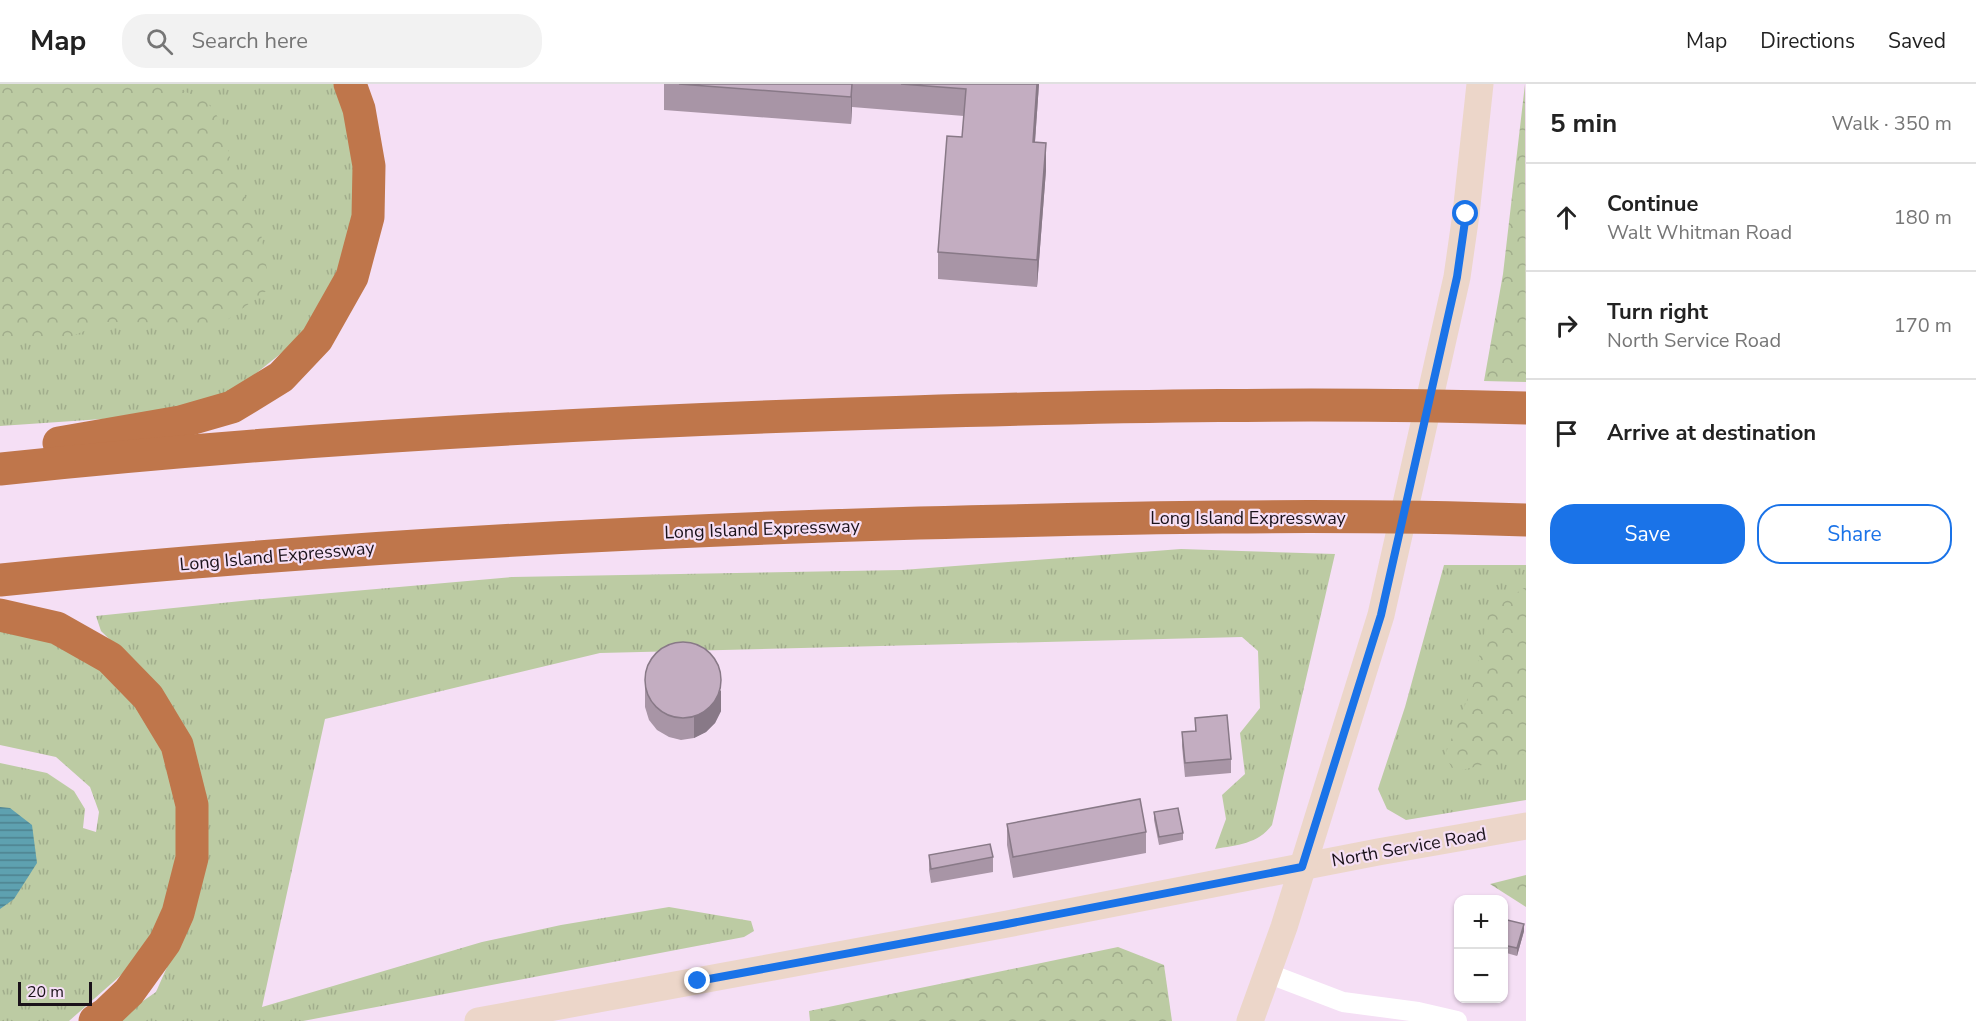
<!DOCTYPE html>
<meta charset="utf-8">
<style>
:root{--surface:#fff;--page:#f2f2f2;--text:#222;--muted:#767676;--line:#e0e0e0;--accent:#1a73e8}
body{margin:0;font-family:"Nunito Sans",sans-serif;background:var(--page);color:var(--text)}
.controls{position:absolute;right:18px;bottom:18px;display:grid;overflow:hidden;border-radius:12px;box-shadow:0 2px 4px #0004}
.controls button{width:54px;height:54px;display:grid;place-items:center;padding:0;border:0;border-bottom:2px solid var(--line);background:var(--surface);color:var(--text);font:30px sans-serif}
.scale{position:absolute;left:18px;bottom:15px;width:74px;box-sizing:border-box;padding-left:6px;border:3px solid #1a121a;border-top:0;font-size:16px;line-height:21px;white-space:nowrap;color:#1a121a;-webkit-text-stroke:4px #f5dff5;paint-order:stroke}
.stop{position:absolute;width:18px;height:18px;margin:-14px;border:4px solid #1a73e8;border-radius:50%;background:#fff}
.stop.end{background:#1a73e8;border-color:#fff;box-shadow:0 2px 6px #0008}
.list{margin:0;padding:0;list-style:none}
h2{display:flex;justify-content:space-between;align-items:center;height:78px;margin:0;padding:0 24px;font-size:26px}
h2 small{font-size:20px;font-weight:400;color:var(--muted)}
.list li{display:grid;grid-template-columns:39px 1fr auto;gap:18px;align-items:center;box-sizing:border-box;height:108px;padding:0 24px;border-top:2px solid var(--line)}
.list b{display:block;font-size:22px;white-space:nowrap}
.list p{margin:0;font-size:20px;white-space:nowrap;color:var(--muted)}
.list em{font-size:20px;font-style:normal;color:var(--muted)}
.actions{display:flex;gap:12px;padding:18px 24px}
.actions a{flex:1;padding:14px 0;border:2px solid var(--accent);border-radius:24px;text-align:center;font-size:21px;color:var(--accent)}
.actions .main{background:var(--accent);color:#fff}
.icon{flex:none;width:33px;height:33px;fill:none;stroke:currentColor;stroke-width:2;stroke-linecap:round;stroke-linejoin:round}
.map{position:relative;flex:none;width:1526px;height:937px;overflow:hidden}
header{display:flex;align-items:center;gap:36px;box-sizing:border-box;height:84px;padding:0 30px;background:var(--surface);border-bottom:2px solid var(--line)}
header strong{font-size:28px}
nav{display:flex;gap:33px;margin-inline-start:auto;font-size:21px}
.search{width:420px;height:54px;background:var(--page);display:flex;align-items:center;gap:15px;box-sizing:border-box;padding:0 21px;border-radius:24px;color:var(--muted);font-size:22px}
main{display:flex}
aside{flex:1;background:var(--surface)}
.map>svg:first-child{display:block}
.grass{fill:url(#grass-tufts)}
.forest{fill:url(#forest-crowns)}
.water{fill:url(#water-rules)}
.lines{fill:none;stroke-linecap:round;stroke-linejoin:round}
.minor{stroke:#fff;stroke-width:20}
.secondary{stroke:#ecd6c9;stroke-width:27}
.motorway{stroke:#bf764b;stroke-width:33}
.wall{fill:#a895a6}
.shaded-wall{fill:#887987}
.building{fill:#c3adc1;stroke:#887987;stroke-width:1.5}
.route{stroke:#1a73e8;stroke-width:8}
.labels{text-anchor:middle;stroke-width:4.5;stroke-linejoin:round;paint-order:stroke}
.street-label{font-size:18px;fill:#1a121a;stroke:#f5dff5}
</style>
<header>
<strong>Map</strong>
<div class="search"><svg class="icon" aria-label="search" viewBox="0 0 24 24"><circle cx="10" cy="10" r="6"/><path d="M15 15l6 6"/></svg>Search here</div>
<nav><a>Map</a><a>Directions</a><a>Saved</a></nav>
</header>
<main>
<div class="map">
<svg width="1526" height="937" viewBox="0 0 1526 937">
<defs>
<pattern id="grass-tufts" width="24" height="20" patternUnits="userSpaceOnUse" patternTransform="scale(1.5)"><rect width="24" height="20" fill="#bccba3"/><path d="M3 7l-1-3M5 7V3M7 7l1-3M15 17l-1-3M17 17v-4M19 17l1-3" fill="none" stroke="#a1ad8c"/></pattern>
<pattern id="forest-crowns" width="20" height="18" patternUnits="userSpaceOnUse" patternTransform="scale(1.5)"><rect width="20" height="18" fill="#bccba3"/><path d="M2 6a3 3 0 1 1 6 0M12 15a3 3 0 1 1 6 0" fill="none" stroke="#a1ad8c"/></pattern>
<pattern id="water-rules" width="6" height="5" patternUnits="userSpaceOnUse" patternTransform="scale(1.5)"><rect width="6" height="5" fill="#5ea1b0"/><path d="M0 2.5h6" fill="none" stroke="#4d828e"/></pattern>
</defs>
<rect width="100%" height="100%" fill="#f5dff5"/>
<g class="grass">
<polygon points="0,0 338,0 359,65 353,152 309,247 229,311 161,331 0,342"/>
<path d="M 1181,465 L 1335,470 L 1272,741 C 1258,760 1237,761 1215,765 L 1226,735 L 1222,711 L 1245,690 L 1240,649 L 1260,624 L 1258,567 L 1242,553 L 600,569 L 325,635 L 262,923 L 482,858 L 561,841 L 669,823 L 751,837 L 754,847 L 744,853 L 303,937 L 114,937 L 156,908 L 197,815 L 208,741 L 143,588 L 101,547 L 96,532 L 251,516 L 512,493 L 902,486 Z"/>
<polygon points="1444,481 1526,481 1526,716 1406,736 1387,725 1378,705 1405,623"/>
<polygon points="0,544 28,546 97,578 143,627 179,703 180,784 146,869 69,937 0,937 0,679 47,689 74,707 85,725 83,744 96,748 99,728 90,703 56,673 0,661"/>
</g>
<g class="forest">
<polygon points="0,0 163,0 205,15 222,39 234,91 260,144 270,204 223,239 106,238 60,257 0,254"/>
<polygon points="1525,0 1526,298 1484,297 1503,190"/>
<polygon points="1524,504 1526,504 1526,670 1454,688 1445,671 1473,601 1489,528"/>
<polygon points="1526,791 1526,823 1490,800"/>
<polygon points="1118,863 1164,881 1172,937 810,937 809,927"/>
</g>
<polygon class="water" points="0,723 10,724 32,741 37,779 14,815 0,825"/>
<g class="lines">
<polyline class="minor" points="1267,889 1343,918 1418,928 1457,937"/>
<g class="secondary">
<polyline points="478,937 1002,841 1378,768 1526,742"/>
<polyline points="1250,937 1284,843 1381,531 1457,193 1466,130 1480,0"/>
</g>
<g class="motorway">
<polyline points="59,359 180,338 232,323 281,293 317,255 352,193 368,133 369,82 359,25 350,0"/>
<path d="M 0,385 C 303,353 607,337 912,328 C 1116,322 1322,318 1526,324"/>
<path d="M 0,496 C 306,465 612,448 919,439 C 1121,434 1324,429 1526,436"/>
<polyline points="0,531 57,544 110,574 148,613 177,661 192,721 192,774 178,829 165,858 129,908 106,930 95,937"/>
</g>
</g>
<g class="wall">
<polygon points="664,0 1039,0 1035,58 1046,86 1037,203 938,195 938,168 962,53 964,32 852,23 851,40 664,26"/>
<polygon points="645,589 721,627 715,639 706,648 694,654 681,656 669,653 657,646 649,636 645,623"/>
<polygon points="1195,634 1231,675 1231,689 1185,693 1182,662 1182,648 1195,647"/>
<polygon points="1154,728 1183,749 1183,756 1159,761 1154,736"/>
<polygon points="1007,740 1146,748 1146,769 1013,794 1007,761"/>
<polygon points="929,771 993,773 993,788 931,799 929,786"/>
<polygon points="1503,835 1524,847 1517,872 1503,868"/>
</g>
<g class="shaded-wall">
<polygon points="852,0 852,23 851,40 851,13"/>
<polygon points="1037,0 1039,0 1033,85 1033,58"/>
<polygon points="1046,59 1046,86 1037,203 1037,176"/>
<polygon points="721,606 721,627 715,639 706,648 694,654 694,633"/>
<polygon points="1524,840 1524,847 1517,872 1517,864"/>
</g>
<g class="building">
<polygon points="679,0 852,0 851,13"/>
<polygon points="901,0 1037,0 1033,58 1046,59 1037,176 938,168 947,52 962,53 966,5"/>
<circle cx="683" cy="596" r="38"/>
<polygon points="1227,631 1231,675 1185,679 1182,648 1196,647 1195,634"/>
<polygon points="1140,715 1146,748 1013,773 1007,740"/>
<polygon points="1178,724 1183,749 1159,753 1154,728"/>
<polygon points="990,760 993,773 931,785 929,771"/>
<polygon points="1503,835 1524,840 1517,864 1503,861"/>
</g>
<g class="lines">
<polyline class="route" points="698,897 1002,841 1302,783 1381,531 1457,193 1466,130"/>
</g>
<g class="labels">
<g class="street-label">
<text x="1248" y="440">Long Island Expressway</text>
<text transform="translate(762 445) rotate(-2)" y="6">Long Island Expressway</text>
<text transform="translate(277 472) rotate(-5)" y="6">Long Island Expressway</text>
<text transform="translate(1409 763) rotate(-10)" y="6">North Service Road</text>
</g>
</g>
</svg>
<div class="controls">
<button>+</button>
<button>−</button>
</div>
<div class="scale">20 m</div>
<div class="stop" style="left:1466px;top:130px"></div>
<div class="stop end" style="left:698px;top:897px"></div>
</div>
<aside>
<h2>5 min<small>Walk · 350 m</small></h2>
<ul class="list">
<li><svg class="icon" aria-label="ahead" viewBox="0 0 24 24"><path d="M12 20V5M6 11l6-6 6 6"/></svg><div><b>Continue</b><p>Walt Whitman Road</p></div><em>180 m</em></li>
<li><svg class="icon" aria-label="right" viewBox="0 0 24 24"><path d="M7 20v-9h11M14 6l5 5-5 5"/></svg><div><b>Turn right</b><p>North Service Road</p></div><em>170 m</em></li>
<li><svg class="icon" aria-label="arrive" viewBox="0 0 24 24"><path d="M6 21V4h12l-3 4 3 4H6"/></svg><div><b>Arrive at destination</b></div></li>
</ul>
<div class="actions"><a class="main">Save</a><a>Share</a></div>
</aside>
</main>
